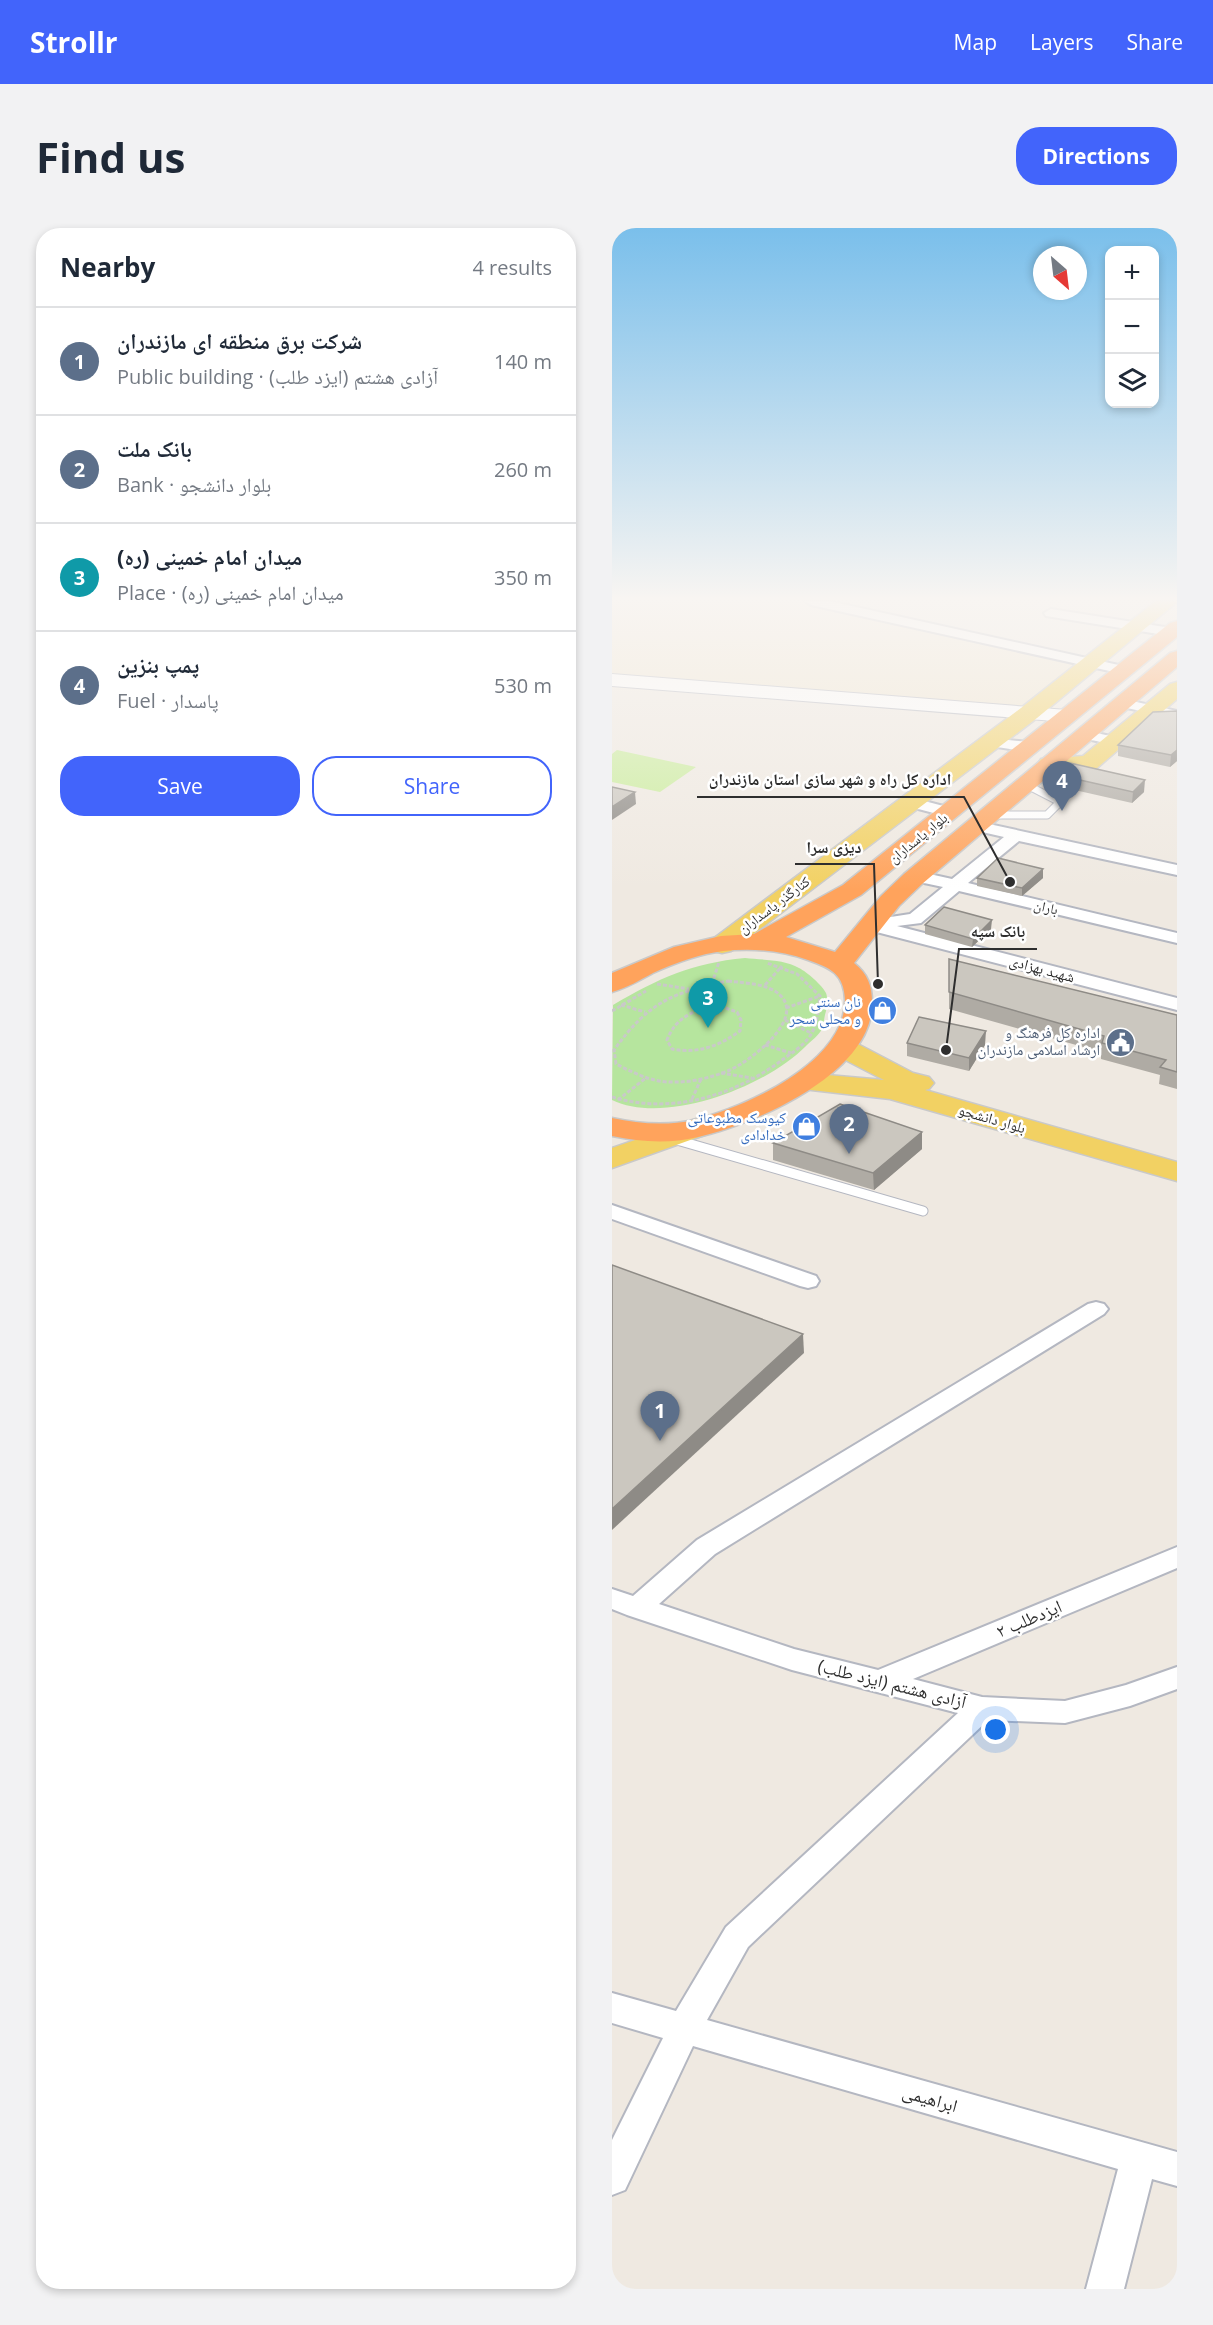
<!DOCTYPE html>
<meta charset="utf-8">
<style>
:root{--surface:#fff;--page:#f2f2f3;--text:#1f2937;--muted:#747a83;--line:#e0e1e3;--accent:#4264fb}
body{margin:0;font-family:"Open Sans","Noto Naskh Arabic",sans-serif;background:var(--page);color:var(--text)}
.controls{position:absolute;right:18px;top:18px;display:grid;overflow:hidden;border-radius:12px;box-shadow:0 3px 9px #0003}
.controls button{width:54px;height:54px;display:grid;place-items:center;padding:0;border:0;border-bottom:2px solid var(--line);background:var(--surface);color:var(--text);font:30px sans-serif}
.compass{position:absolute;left:421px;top:18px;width:54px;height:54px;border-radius:50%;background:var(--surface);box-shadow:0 3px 9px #0003;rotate:152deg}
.you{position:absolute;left:384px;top:1502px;width:21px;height:21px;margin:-15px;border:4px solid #fff;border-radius:50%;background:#1a73e8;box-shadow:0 0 0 9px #1a73e833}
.badge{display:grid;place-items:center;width:39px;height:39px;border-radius:50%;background:var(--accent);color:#fff;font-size:20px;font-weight:700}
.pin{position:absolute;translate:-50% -50px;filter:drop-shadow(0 2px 3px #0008)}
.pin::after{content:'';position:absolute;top:32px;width:21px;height:18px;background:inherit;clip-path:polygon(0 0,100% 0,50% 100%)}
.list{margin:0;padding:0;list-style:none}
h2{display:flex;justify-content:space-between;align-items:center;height:78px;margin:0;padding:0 24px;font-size:26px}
h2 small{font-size:20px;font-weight:400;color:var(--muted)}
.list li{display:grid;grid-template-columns:39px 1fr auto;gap:18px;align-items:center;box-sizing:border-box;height:108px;padding:0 24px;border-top:2px solid var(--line)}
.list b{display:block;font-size:22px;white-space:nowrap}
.list p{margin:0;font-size:20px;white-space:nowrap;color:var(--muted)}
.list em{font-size:20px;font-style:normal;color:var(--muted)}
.actions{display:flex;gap:12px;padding:18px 24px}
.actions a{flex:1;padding:14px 0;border:2px solid var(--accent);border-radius:24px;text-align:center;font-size:21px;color:var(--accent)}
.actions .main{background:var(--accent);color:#fff}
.icon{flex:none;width:33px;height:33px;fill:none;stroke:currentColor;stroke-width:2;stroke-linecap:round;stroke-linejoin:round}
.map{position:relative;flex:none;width:565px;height:2061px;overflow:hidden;border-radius:24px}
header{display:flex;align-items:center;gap:36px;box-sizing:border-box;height:84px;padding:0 30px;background:var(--accent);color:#fff}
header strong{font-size:28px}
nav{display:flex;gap:33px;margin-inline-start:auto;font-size:21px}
.intro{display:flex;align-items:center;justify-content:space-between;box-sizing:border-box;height:144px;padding:0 36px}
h1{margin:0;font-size:42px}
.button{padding:15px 27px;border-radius:24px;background:var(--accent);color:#fff;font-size:21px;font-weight:700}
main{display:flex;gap:36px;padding:0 36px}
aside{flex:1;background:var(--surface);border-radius:24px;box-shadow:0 3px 9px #0003}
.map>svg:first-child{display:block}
.education{fill:#f0e6d1}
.green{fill:#b6e59e}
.pitch{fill:#c9ec9a}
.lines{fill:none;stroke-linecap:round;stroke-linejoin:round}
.lane-far1-casing{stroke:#b4b7c1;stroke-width:9}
.lane-casing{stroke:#b4b7c1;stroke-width:11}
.street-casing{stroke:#b4b7c1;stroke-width:4}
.secondary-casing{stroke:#b4b7c1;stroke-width:2}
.primary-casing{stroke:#c9c9c9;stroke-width:3}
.highway-casing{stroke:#c9c9c9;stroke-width:3}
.path{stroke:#c9c9c9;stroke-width:3;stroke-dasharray:4 2;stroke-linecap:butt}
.lane-far1{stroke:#fff;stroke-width:7}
.lane{stroke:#fff;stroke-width:9}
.street{fill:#fff;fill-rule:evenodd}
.secondary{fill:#fff;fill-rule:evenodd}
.primary{fill:#f2d163;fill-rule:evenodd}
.highway{fill:#ffa35c;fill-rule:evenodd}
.wall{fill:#afaba4}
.shaded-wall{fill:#8e8b86}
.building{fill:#cbc7bf;stroke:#8e8b86;stroke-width:1.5}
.labels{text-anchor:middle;stroke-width:5;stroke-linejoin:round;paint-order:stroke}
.far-street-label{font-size:14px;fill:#2e2e2e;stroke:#fff}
.street-label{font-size:15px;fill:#2e2e2e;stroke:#fff}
.shop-label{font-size:15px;fill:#366cbe;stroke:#fff;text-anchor:end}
.service-label{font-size:15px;fill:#4e5e75;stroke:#fff;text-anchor:end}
.near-street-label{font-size:18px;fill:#2e2e2e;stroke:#fff}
.leader{fill:none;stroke:#2e2e2e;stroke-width:2}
.callout-dot{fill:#2e2e2e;stroke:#fff;stroke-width:2}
.callout-label{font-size:16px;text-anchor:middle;font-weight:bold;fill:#2e2e2e;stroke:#fff;stroke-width:5;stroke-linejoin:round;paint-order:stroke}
</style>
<header>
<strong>Strollr</strong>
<nav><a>Map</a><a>Layers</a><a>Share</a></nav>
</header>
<div class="intro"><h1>Find us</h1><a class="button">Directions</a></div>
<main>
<aside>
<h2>Nearby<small>4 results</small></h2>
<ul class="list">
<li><span class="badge" style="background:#5c6f8a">1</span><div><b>شرکت برق منطقه ای مازندران</b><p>Public building · آزادی هشتم (ایزد طلب)</p></div><em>140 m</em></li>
<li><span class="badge" style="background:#5c6f8a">2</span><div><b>بانک ملت</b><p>Bank · بلوار دانشجو</p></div><em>260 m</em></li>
<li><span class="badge" style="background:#0f9aa8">3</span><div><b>میدان امام خمینی (ره)</b><p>Place · میدان امام خمینی (ره)</p></div><em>350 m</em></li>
<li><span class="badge" style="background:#5c6f8a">4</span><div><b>پمپ بنزین</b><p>Fuel · پاسدار</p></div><em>530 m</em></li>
</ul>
<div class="actions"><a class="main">Save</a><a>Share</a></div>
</aside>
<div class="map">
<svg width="565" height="2061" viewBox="0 0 565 2061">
<rect width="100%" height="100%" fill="#efe9e1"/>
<polygon class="education" points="0,373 185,373 478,435 417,485 0,455"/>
<path class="green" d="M 133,730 C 150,732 172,731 187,740 C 195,744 210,757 214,765 C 216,770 215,778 214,783 C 212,789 212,796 210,801 C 207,807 199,813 194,818 C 155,858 54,898 0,872 L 1,777 C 47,750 80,735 133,730 Z"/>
<polygon class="pitch" points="5,522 84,539 48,564 0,554 0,526"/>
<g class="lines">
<defs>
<polyline id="lane-far1" points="376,587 435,587 448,574 413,556"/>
<polyline id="lane" points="58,910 311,983"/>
<g id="street">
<polygon points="193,373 217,373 511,438 518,442 511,446 199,377"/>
<polygon points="439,381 559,400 564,401 565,405 559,408 434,388 432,385"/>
<polygon points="511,471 565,483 565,491 506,478 504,475"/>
<polygon points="475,503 508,510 510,513 503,517 470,510 468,507 470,504"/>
<polygon points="377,510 417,514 425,519 417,524 372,517 370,514"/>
<polygon points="297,569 343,581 345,584 337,589 291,577 289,574 291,571"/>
<polygon points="363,593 565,637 565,647 407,613 356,655 565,705 565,715 347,663 309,695 285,698 565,770 565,782 253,701 250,697 253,693 298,686 331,659 298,652 296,648 298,644 304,643 340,651 392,609 357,601 355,598"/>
<polygon points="0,977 204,1048 207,1053 204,1058 196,1060 188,1058 0,991"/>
<polygon points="484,1074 492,1076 496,1081 492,1086 103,1326 47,1376 182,1421 266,1442 565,1319 565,1340 301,1451 370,1469 453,1473 514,1457 565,1439 565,1461 518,1478 453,1495 376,1492 136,1719 95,1792 565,1924 565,1958 540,1951 512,2061 474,2061 506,1941 81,1818 13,1962 0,1967 0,1912 51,1810 0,1795 0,1765 64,1783 114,1699 346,1485 180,1442 15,1387 0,1381 0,1361 21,1368 85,1312 476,1076"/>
</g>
<polygon id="secondary" points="0,446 455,482 462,484 465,488 462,492 455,494 0,458"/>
<g id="primary">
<polygon points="544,373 565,374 425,490 119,723 110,725 101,723 97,717 101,711 409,480"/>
<polygon points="565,454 565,471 485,540 437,543 429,541 426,536 429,531 471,528 558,456"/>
<polygon points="230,810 240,813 301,845 317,849 322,855 317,861 313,862 565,934 565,953 278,871 182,860 177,854 182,848 192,845 272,852 220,825 216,819 220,813"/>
<polygon points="84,891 95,894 99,900 95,906 0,940 0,920"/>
</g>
<path id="highway" d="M 565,393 L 565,409 L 249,667 L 174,709 L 223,724 L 269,668 L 292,646 L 558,425 L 565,423 L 565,439 L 310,656 L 287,678 L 242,735 C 256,746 260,758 260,774 C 262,845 143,896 86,909 C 57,916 29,914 0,908 L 0,890 C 27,896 55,898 82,892 C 134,879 233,835 233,772 C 232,746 219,740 196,732 C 168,722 140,720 111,723 C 87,726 63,735 41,745 C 28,752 15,760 0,764 L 0,745 L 62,719 L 109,708 L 142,706 L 231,657 L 558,395 Z"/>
</defs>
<use href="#lane-far1" class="lane-far1-casing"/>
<use href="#lane" class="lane-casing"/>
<use href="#street" class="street-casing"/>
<use href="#secondary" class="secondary-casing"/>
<use href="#primary" class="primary-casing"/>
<use href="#highway" class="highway-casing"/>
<g class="path">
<path d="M 116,753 C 131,755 147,755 161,762 C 202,785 140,832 118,842 C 99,850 77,855 56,854 C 37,853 20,844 4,836 L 2,822 C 37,774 59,765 116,753 Z"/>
<polyline points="45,756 77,761"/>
<polyline points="100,756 107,734"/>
<polyline points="153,757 170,738"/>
<polyline points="9,777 33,784"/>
<path d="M 108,778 L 125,784 L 129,792 L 128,803 C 107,818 86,826 60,821 L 55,812 C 64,788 84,781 108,778 Z"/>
<polyline points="174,780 208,768"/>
<polyline points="0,783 34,763"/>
<polyline points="173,792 199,805"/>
<polyline points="153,817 179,825"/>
<polyline points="109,845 140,850"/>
<path d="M 0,869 C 59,887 122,868 170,832 C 180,825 191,818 198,808 C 206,796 206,782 208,768 L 185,746 L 155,735"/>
<polyline points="80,871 89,851"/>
<polyline points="6,872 35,849"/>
</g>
<use href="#lane-far1" class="lane-far1"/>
<use href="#lane" class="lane"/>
<use href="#street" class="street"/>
<use href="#secondary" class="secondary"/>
<use href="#primary" class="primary"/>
<use href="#highway" class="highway"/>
</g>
<g class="wall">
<polygon points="565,483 565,533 558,539 506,528 506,517"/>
<polygon points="446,547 532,564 520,575 445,558"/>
<polygon points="365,650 431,650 410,668 365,658"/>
<polygon points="313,697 379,701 360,719 313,706"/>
<polygon points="337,731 565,787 565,861 547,856 548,847 489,831 489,824 337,781"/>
<polygon points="295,815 373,817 357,843 295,828"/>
<polygon points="310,904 310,921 262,962 161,932 161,915"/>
</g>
<g class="shaded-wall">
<polygon points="565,522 565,533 558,539 559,527"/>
<polygon points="533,552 532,564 520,575 521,564"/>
<polygon points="23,564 24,576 0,592 0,579"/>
<polygon points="431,641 431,650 410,668 410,660"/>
<polygon points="380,692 379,701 360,719 361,711"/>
<polygon points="374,803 373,817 357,843 357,830"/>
<polygon points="310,904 310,921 262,962 261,945"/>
<polygon points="191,1106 192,1125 0,1302 0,1281"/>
</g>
<g class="building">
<polygon points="565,483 565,522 559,527 506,517 541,484"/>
<polygon points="458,535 533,552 521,564 446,547"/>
<polygon points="0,559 23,564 0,579"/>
<polygon points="386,630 431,641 410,660 365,650"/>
<polygon points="332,679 380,692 361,711 313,697"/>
<polygon points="337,731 565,787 565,844 548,839 554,832 490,815 492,808 337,764"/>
<polygon points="307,789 374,803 357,830 295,815"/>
<polygon points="228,876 310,904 261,945 161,915"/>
<polygon points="0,1037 191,1106 0,1281"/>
</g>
<linearGradient id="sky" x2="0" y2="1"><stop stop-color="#7abfeb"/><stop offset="0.56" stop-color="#f8f5f2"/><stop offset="1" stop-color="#f8f5f2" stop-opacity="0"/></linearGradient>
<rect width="565" height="662" fill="url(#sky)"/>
<defs>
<symbol id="shop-disc" viewBox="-11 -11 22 22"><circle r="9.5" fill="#3f7fe0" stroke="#fff"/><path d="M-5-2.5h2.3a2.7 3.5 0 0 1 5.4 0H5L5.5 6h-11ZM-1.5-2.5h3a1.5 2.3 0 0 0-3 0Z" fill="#fff"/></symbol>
<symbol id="civic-disc" viewBox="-11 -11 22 22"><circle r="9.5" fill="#5c6f8a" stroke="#fff"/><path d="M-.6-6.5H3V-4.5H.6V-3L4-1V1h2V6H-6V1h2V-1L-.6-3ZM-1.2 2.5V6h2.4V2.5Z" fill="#fff"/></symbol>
</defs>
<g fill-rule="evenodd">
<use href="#shop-disc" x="254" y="766" width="33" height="33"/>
<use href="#civic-disc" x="492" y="798" width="33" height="33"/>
<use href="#shop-disc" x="178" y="882" width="33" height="33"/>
</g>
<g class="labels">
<g class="far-street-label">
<text transform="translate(306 610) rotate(-39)" y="5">بلوار پاسداران</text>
<text transform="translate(162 677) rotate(-37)" y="5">کنارگذر پاسداران</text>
<text transform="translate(434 679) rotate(13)" y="5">باران</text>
</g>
<g class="street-label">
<text transform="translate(430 741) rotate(15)" y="5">شهید بهزادی</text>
<text transform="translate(380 891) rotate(16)" y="5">بلوار دانشجو</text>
</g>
<g class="shop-label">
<text x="249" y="779">نان سنتی<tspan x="249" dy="17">و محلی سحر</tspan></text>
<text x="174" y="895">کیوسک مطبوعاتی<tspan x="174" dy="17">خدادادی</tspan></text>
</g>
<g class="service-label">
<text x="488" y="810">اداره کل فرهنگ و<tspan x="488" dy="17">ارشاد اسلامی مازندران</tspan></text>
</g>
<g class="near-street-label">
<text transform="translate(417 1391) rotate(-23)" y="6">ایزدطلب ۲</text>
<text transform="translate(280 1456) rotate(14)" y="6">آزادی هشتم (ایزد طلب)</text>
<text transform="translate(318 1871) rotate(16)" y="6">ابراهیمی</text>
</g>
</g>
<path class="leader" d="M398 654L352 569H85M266 756L262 636H183M334 822L347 721H425"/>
<g class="callout-dot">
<circle cx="398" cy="654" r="6"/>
<circle cx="266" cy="756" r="6"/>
<circle cx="334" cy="822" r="6"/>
</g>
<g class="callout-label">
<text x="218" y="557">اداره کل راه و شهر سازی استان مازندران</text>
<text x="222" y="625">دیزی سرا</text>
<text x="386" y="709">بانک سپه</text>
</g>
</svg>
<div class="controls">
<button>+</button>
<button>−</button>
<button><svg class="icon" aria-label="layers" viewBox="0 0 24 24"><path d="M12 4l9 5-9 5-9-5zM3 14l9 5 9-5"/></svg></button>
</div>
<svg class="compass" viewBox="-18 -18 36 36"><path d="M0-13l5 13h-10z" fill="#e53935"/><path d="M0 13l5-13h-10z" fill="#747a83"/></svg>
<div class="you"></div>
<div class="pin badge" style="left:48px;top:1213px;background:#5c6f8a">1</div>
<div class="pin badge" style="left:237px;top:926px;background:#5c6f8a">2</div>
<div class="pin badge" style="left:96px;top:800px;background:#0f9aa8">3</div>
<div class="pin badge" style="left:450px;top:583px;background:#5c6f8a">4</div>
</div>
</main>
